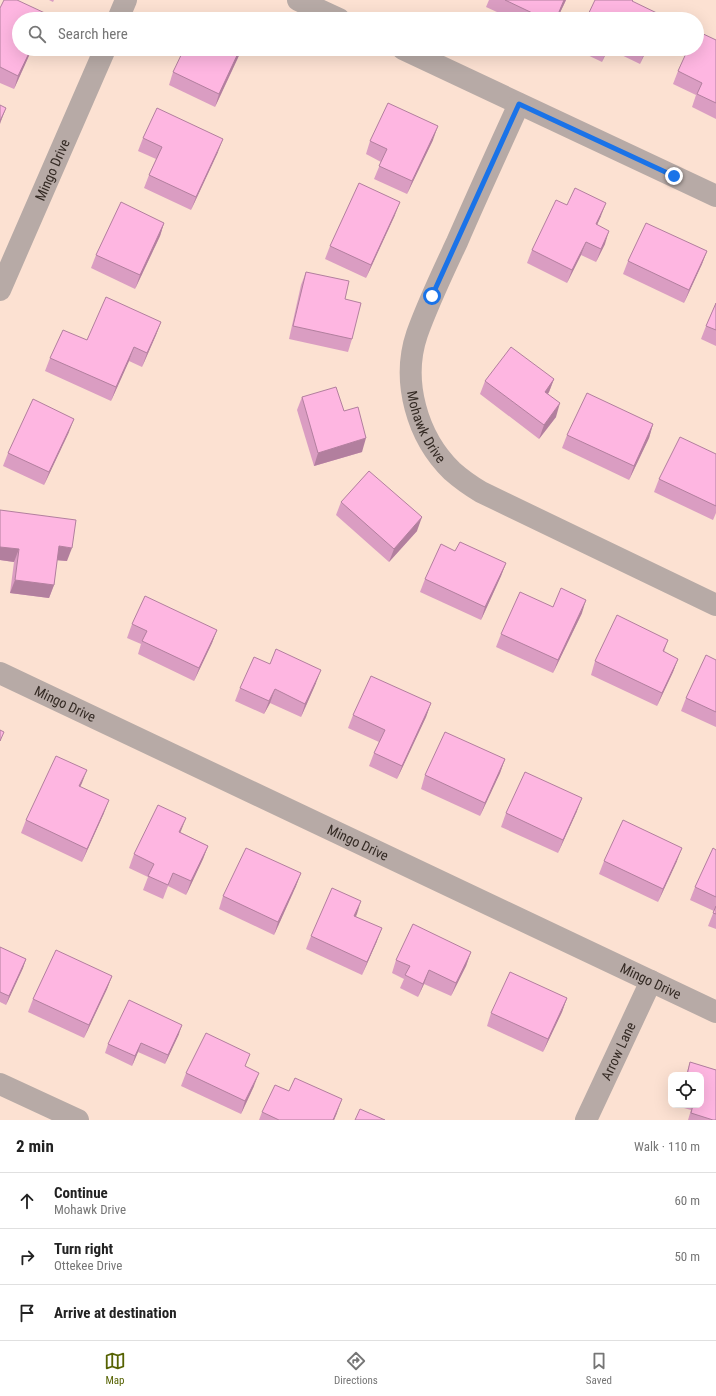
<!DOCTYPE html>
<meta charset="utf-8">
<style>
:root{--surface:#fff;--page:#f6f6f6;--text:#222;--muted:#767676;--line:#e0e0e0;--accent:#566202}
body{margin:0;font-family:"Roboto Condensed",sans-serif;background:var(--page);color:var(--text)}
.controls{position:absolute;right:12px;bottom:12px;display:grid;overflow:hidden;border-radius:8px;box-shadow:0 4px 16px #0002}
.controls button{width:36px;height:36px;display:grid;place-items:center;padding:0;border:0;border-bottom:1px solid var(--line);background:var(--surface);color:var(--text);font:20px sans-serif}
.stop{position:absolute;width:12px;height:12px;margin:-9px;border:3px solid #1a73e8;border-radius:50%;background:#fff}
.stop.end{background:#1a73e8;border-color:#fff;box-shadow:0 1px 4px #0008}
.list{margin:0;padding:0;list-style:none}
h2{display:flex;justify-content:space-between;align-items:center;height:52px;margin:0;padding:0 16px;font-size:17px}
h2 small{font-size:13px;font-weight:400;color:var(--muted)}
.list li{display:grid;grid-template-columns:26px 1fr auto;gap:12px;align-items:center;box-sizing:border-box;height:56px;padding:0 16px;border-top:1px solid var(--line)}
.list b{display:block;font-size:15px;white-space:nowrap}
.list p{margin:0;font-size:13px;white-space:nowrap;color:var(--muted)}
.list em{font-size:13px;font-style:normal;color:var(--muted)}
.icon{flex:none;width:22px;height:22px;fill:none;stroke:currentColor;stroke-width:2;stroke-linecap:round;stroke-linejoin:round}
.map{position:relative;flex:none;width:716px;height:1120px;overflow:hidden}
.search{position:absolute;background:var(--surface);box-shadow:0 4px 16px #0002;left:12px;right:12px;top:12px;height:44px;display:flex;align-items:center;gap:10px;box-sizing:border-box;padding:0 14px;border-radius:22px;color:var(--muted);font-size:15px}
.sheet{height:220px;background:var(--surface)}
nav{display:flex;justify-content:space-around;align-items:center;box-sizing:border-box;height:56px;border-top:1px solid var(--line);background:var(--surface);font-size:11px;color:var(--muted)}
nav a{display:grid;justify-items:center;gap:2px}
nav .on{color:var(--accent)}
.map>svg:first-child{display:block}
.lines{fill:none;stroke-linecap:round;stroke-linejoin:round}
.minor{stroke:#b7aaa6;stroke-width:22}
.wall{fill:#da9dc2}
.shaded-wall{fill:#b27f9e}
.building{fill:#feb6e1;stroke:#b27f9e}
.route{stroke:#1a73e8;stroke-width:5}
.labels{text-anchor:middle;stroke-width:4;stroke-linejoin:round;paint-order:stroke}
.street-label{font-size:14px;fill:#342a24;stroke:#fdf2ec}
</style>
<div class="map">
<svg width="716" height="1120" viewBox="0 0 716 1120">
<rect width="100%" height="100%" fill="#fce1d2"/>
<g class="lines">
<g class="minor">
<polyline points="298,0 339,19"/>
<polyline points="118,19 126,0"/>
<polyline points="403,49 716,196"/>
<path id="s1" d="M 519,104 C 498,150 477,196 457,242 C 443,272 428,303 417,334 C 401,381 417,437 452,471 C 461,479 471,486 481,492 L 716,605"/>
<path id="s2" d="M 0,290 L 105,49"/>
<path id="s3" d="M 0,673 L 716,1012"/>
<polyline points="0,1084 78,1120"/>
<path id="s4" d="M 586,1120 L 651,981"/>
</g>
</g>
<g class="wall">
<polygon points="49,0 54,0 53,2"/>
<polygon points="489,0 566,0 557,19 512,19 486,7"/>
<polygon points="0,8 47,14 45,19 19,19 32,49 14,89 0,83"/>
<polygon points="716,40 716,119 692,107 696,95 673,84 678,71"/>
<polygon points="242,49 215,107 169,85 173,72"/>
<polygon points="575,49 608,49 602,62"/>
<polygon points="609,49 647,49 640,64"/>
<polygon points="143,138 218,152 191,210 144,188 149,175 156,159 138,151"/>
<polygon points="433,140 407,194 374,179 381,162 366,154 370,141"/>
<polygon points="567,205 601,216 597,225 605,244 596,262 581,255 567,283 527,263 532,250"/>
<polygon points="395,215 366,278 325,259 330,246"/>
<polygon points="164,223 160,236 135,289 91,268 96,255"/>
<polygon points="707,251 702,264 684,303 623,274 628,261"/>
<polygon points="306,272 345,299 352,339 348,352 289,339 301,285"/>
<polygon points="716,303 716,346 701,339 706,326"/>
<polygon points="161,322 156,335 142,367 129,361 111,401 45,371 50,358 87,340"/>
<polygon points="554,379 549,392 548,394 556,417 539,439 480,394 485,381"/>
<polygon points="302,397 344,411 362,452 314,466 297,410"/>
<polygon points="653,424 649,438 629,480 562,448 567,435"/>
<polygon points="69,432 44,485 3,466 8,453"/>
<polygon points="716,454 716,513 713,520 654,492 659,479"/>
<polygon points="341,502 417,531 389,562 336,515"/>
<polygon points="0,510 67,561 57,560 54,585 49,598 10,593 14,562 0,560"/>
<polygon points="455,551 506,563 501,576 481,620 420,592 425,579"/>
<polygon points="582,613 553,673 496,647 501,634"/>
<polygon points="132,624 217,630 212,643 194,681 138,654 141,644 127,638"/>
<polygon points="668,640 664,652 678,659 673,672 657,706 591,675 595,661"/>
<polygon points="716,660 716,727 681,711 686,698"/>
<polygon points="270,664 316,683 301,717 270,703 264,714 235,701 240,688"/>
<polygon points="431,703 426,717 397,779 369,766 374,753 379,742 348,728 353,715"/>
<polygon points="505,759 500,773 480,816 421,789 425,775"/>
<polygon points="82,783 80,786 104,813 82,862 21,833 26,820"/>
<polygon points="577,811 558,853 501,827 506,813"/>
<polygon points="180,832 208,846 203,859 186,895 168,886 163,899 143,890 148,877 129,868 134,854"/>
<polygon points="716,850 716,929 708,926 714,911 690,900 695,887"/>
<polygon points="604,861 677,861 658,902 599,874"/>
<polygon points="301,873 296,886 274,935 219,909 223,896"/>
<polygon points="356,916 377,941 362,975 306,949 311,936"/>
<polygon points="0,947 26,959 23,968 6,1005 0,1002"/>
<polygon points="471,952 466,966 451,996 424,984 418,997 400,988 404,979 392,973 396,960"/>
<polygon points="112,976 107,989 84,1038 28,1012 33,999"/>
<polygon points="567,998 562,1012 543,1052 487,1026 491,1013"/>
<polygon points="179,1034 165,1064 138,1052 132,1066 105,1053 108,1044"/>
<polygon points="690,1062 716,1070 716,1120 688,1120 691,1110 677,1106 677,1105 701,1105 701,1075 686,1075"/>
<polygon points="186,1073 254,1086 241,1114 181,1086"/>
<polygon points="289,1091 337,1113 334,1120 259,1120 262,1112"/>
</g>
<g class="shaded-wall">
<polygon points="564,0 566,0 557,19 556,19"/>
<polygon points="31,49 32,49 14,89 18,76"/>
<polygon points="240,49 242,49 215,107 219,94"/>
<polygon points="607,49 608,49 602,62"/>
<polygon points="646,49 647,49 640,64"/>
<polygon points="6,108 1,121 0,124 0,121"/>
<polygon points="438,126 433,140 407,194 412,181"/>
<polygon points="223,139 218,152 191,210 196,197"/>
<polygon points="400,202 395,215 366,278 371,265"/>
<polygon points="606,203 601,216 591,238 596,224"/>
<polygon points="164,223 160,236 135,289 140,275"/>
<polygon points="609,231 605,244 596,262 601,249"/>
<polygon points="586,242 581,255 567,283 572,270"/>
<polygon points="707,251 702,264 684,303 689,290"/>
<polygon points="161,322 156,335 142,367 147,353"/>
<polygon points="134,347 129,361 111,401 116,387"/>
<polygon points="554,379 549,392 540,405 545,392"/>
<polygon points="560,403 556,417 539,439 544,425"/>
<polygon points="74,419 69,432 44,485 49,472"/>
<polygon points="653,424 649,438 629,480 634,466"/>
<polygon points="366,438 362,452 314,466 318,453"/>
<polygon points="422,517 417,531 389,562 394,549"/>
<polygon points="59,546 72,548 67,561 54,560"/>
<polygon points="0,547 19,549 14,562 0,560"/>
<polygon points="506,563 501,576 481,620 485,607"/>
<polygon points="15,580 54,585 49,598 10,593"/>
<polygon points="586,600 582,613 553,673 558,660"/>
<polygon points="217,630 212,643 194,681 199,668"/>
<polygon points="678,659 673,672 657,706 662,693"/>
<polygon points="321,670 316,683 301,717 305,704"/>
<polygon points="275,689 270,703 264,714 269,701"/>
<polygon points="431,703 426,717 397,779 402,766"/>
<polygon points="505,759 500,773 480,816 485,803"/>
<polygon points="87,770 82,783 74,799 79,786"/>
<polygon points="582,798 577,811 558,853 563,840"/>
<polygon points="109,800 104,813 82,862 87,849"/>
<polygon points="186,818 181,831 174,845 179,832"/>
<polygon points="208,846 203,859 186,895 191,881"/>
<polygon points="682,848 677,861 658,902 663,889"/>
<polygon points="301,873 296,886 274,935 278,922"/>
<polygon points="361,901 357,914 350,929 354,916"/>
<polygon points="382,928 377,941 362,975 367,962"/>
<polygon points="471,952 466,966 451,996 456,983"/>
<polygon points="26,959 23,968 6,1005 9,996"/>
<polygon points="429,970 424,984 418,997 423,984"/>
<polygon points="112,976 107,989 84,1038 89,1025"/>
<polygon points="567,998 562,1012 543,1052 548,1039"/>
<polygon points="182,1025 179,1034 165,1064 168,1055"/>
<polygon points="141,1043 138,1052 132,1066 135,1056"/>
<polygon points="259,1073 254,1086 241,1114 245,1101"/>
<polygon points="342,1099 337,1113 334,1120 333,1120"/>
</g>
<g class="building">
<polygon points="4,0 17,0 47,14 45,19 19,19 19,49 31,49 18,76 0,67 0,8"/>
<polygon points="505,0 564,0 556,19 545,19"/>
<polygon points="595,0 633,0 632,1 661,15 659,19 586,19"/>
<polygon points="201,13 213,19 198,19"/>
<polygon points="697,31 716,40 716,103 697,94 702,83 678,71 688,49 697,49"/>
<polygon points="184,49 240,49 219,94 173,72"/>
<polygon points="388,103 438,126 412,181 379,166 387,149 370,141"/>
<polygon points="0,105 6,108 0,121"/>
<polygon points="157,108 223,139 196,197 149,175 162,147 143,138"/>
<polygon points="359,183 400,202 371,265 330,246"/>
<polygon points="575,188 606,203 596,224 609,231 601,249 586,242 572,270 532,250 556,200 567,205"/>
<polygon points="121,202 164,223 140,275 96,255"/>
<polygon points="646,223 707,251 689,290 628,261"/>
<polygon points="306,272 349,281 345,299 361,303 352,339 293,326"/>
<polygon points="106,297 161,322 147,353 134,347 116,387 50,358 63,330 87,340"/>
<polygon points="716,303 716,330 706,326"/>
<polygon points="511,347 554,379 545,392 560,403 544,425 485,381"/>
<polygon points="336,387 344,411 358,407 366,438 318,453 302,397"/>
<polygon points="587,393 653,424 634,466 567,435"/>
<polygon points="33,399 74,419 49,472 8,453"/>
<polygon points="680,437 716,454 716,506 659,479"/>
<polygon points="369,471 422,517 394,549 341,502"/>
<polygon points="0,510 76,520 72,548 59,546 54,585 15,580 19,549 0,547"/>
<polygon points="460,542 506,563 485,607 425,579 441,544 455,551"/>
<polygon points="561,588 586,600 558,660 501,634 520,592 553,607"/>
<polygon points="145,596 217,630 199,668 142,641 147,631 132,624"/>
<polygon points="617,615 668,640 663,651 678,659 662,693 595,661"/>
<polygon points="276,649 321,670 305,704 275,689 269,701 240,688 254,657 270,664"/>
<polygon points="706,655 716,660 716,712 686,698"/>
<polygon points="371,676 431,703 402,766 374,753 385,730 353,715"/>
<polygon points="0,730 4,732 0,741"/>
<polygon points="445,732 505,759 485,803 425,775"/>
<polygon points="56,756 87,770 79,786 109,800 87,849 26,820"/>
<polygon points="525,772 582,798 563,840 506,813"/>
<polygon points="158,805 186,818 179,832 208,846 191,881 173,873 168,885 148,876 154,864 134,854"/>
<polygon points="623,820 682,848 663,889 604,861"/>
<polygon points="246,848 301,873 278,922 223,896"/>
<polygon points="713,848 716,850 716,897 695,887"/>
<polygon points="332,888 361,901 354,916 382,928 367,962 311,936"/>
<polygon points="716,906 716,914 713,913"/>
<polygon points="413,924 471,952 456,983 429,970 423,984 405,975 410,966 396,960"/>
<polygon points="0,947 26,959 9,996 0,992"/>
<polygon points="56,950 112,976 89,1025 33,999"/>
<polygon points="510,972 567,998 548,1039 491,1013"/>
<polygon points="129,1000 182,1025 168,1055 141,1043 135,1056 108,1044"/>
<polygon points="206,1033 250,1054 245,1066 259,1073 245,1101 186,1073"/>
<polygon points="690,1062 716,1070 716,1120 713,1120 691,1113 693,1105 701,1105 701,1075 687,1075"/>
<polygon points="295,1078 342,1099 333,1120 279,1120 262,1112 275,1085 289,1091"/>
<polygon points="360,1109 385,1120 355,1120"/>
</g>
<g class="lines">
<polyline class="route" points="432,296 519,104 674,176"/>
</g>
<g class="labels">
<g class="street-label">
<text dy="5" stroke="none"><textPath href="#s2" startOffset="131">Mingo Drive</textPath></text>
<text dy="5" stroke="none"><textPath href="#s1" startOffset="348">Mohawk Drive</textPath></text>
<text dy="5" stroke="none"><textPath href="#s3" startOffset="72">Mingo Drive</textPath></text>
<text dy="5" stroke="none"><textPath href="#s3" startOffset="396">Mingo Drive</textPath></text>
<text dy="5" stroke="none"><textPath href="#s3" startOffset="720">Mingo Drive</textPath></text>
<text dy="5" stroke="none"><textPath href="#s4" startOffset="76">Arrow Lane</textPath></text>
</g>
</g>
</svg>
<div class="controls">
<button><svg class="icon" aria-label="locate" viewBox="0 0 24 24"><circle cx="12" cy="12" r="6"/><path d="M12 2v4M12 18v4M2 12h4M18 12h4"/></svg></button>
</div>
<div class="stop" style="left:432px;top:296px"></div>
<div class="stop end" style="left:674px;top:176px"></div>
<div class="search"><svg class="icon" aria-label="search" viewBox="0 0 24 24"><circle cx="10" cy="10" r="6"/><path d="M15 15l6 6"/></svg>Search here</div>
</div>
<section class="sheet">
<h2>2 min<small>Walk · 110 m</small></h2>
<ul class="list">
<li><svg class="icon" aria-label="ahead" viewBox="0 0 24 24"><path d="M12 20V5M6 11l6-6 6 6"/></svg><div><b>Continue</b><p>Mohawk Drive</p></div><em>60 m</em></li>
<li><svg class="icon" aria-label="right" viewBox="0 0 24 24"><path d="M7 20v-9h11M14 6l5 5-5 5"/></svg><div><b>Turn right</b><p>Ottekee Drive</p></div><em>50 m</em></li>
<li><svg class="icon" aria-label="arrive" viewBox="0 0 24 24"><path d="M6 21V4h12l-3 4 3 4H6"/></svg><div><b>Arrive at destination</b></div></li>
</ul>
</section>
<nav>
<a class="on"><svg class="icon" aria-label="map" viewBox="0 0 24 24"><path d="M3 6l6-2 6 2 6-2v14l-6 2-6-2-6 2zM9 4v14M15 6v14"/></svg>Map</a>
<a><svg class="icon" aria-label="directions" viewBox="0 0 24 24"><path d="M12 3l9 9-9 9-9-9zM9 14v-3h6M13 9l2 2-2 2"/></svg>Directions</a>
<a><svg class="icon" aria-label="saved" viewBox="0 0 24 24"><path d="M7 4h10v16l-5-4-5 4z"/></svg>Saved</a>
</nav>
